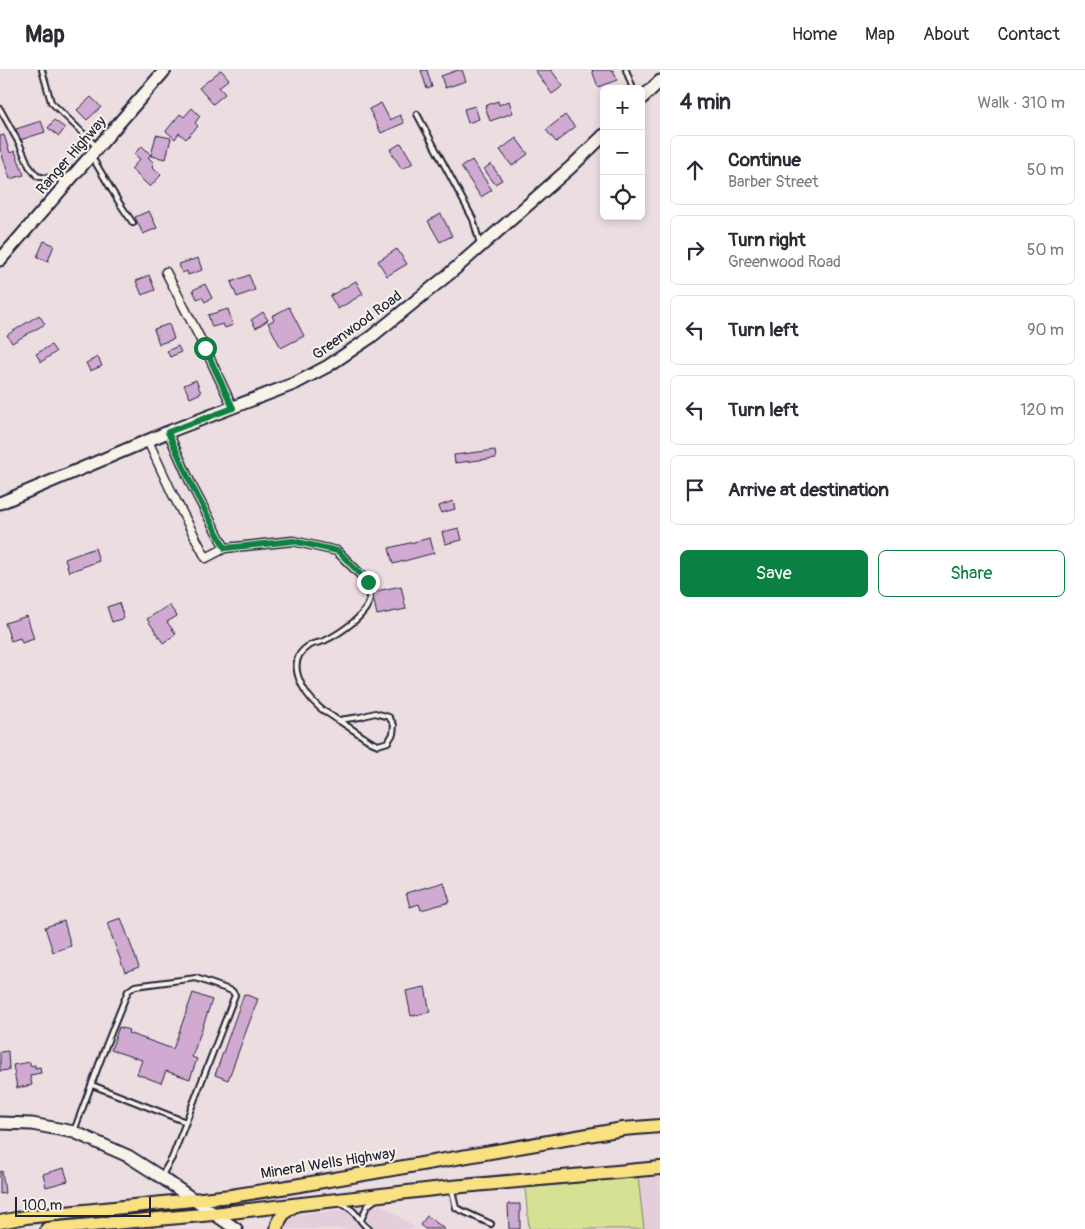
<!DOCTYPE html>
<meta charset="utf-8">
<style>
:root{--surface:#fff;--page:#f7f7f7;--text:#2b2b33;--muted:#7c7c81;--line:#e1e1e2;--accent:#0b8043}
body{margin:0;font-family:Pangolin,sans-serif;background:var(--page);color:var(--text)}
.controls{position:absolute;right:15px;top:15px;display:grid;overflow:hidden;border-radius:8px;box-shadow:0 2px 8px #0003}
.controls button{width:45px;height:45px;display:grid;place-items:center;padding:0;border:0;border-bottom:1px solid var(--line);background:var(--surface);color:var(--text);font:25px sans-serif}
.scale{position:absolute;left:15px;bottom:12px;width:136px;box-sizing:border-box;padding-left:5px;border:2px solid #22223b;border-top:0;font-size:14px;line-height:18px;white-space:nowrap;color:#22223b;-webkit-text-stroke:4px #f7f3e8;paint-order:stroke}
.stop{position:absolute;width:15px;height:15px;margin:-11px;border:4px solid #0b8043;border-radius:50%;background:#fff}
.stop.end{background:#0b8043;border-color:#fff;box-shadow:0 1px 5px #0008}
.list{margin:0;padding:0;list-style:none}
h2{display:flex;justify-content:space-between;align-items:center;height:65px;margin:0;padding:0 20px;font-size:21px}
h2 small{font-size:16px;font-weight:400;color:var(--muted)}
.list li{display:grid;grid-template-columns:32px 1fr auto;gap:15px;align-items:center;box-sizing:border-box;height:70px;margin:0 10px 10px;padding:0 10px;border:1px solid var(--line);border-radius:8px}
.list b{display:block;font-size:19px;white-space:nowrap}
.list p{margin:0;font-size:16px;white-space:nowrap;color:var(--muted)}
.list em{font-size:16px;font-style:normal;color:var(--muted)}
.actions{display:flex;gap:10px;padding:15px 20px}
.actions a{flex:1;padding:11px 0;border:1px solid var(--accent);border-radius:8px;text-align:center;font-size:18px;color:var(--accent)}
.actions .main{background:var(--accent);color:#fff}
.icon{flex:none;width:28px;height:28px;fill:none;stroke:currentColor;stroke-width:2;stroke-linecap:round;stroke-linejoin:round}
.map{position:relative;flex:none;width:660px;height:1159px;overflow:hidden}
header{display:flex;align-items:center;gap:30px;box-sizing:border-box;height:70px;padding:0 25px;background:var(--surface);border-bottom:1px solid var(--line)}
header strong{font-size:24px}
nav{display:flex;gap:28px;margin-inline-start:auto;font-size:18px}
main{display:flex}
aside{flex:1;background:var(--surface)}
.map>svg:first-child{display:block}
.built{fill:#e4cedc}
.green{fill:#d6e194;stroke:#7c8268}
.building{fill:#d1aad2;stroke:#22223b}
.lines{fill:none;stroke-linecap:round;stroke-linejoin:round}
.lane-casing{stroke:#22223b;stroke-width:8}
.street-casing{stroke:#22223b;stroke-width:11}
.secondary-casing{stroke:#22223b;stroke-width:15}
.primary-casing{stroke:#22223b;stroke-width:16}
.lane{stroke:#f7f3e8;stroke-width:4}
.street{stroke:#f7f3e8;stroke-width:8}
.secondary{stroke:#f7f3e8;stroke-width:11}
.primary{stroke:#f9e181;stroke-width:12}
.route{stroke:#0b8043;stroke-width:6}
.labels{text-anchor:middle;stroke-width:4;stroke-linejoin:round;paint-order:stroke}
.street-label{font-size:15px;fill:#22223b;stroke:#f7f3e8}
</style>
<header>
<strong>Map</strong>
<nav><a>Home</a><a>Map</a><a>About</a><a>Contact</a></nav>
</header>
<main>
<div class="map">
<svg width="660" height="1159" viewBox="0 0 660 1159">
<rect width="100%" height="100%" fill="#ecdde1"/>
<filter id="ink" filterUnits="userSpaceOnUse"><feTurbulence type="fractalNoise" baseFrequency=".02" numOctaves="2"/><feDisplacementMap in="SourceGraphic" scale="10" xChannelSelector="R" yChannelSelector="G"/><feConvolveMatrix kernelMatrix="1 2 1 2 8 2 1 2 1" color-interpolation-filters="sRGB"/></filter>
<g filter="url(#ink)">
<g class="built">
<polygon points="660,1105 660,1159 644,1159 638,1107"/>
<polygon points="382,1135 417,1159 281,1159 284,1153 288,1149 297,1145"/>
</g>
<polygon class="green" points="638,1107 644,1159 529,1159 525,1118"/>
<g class="building">
<polygon points="221,0 229,9 219,17 225,24 213,34 199,18"/>
<polygon points="421,0 427,0 432,17 427,19"/>
<polygon points="458,0 462,0 466,11 445,18 441,6"/>
<polygon points="535,0 551,0 563,16 552,24"/>
<polygon points="592,0 613,0 617,10 598,17"/>
<polygon points="91,27 101,37 87,50 77,40"/>
<polygon points="498,31 499,35 509,31 513,43 490,51 485,36"/>
<polygon points="381,33 390,50 400,45 404,53 381,63 369,39"/>
<polygon points="475,36 479,49 468,53 464,39"/>
<polygon points="192,38 200,46 195,53 198,56 186,69 179,63 175,69 166,61 180,44 184,47"/>
<polygon points="565,45 575,57 556,72 546,60"/>
<polygon points="54,50 65,58 59,66 48,58"/>
<polygon points="41,51 45,62 20,70 16,59"/>
<polygon points="4,65 10,83 15,81 24,105 10,109 0,79 0,66"/>
<polygon points="156,65 171,68 166,89 151,86"/>
<polygon points="516,68 528,84 512,96 500,80"/>
<polygon points="401,73 413,93 402,99 390,80"/>
<polygon points="142,76 151,85 148,87 154,93 152,96 161,105 150,117 131,99 140,89 134,84"/>
<polygon points="472,90 492,120 481,127 461,97"/>
<polygon points="491,94 502,110 495,114 484,99"/>
<polygon points="149,141 157,158 143,164 135,147"/>
<polygon points="441,144 452,166 440,172 428,151"/>
<polygon points="44,171 54,175 48,191 37,187"/>
<polygon points="397,179 407,194 387,206 378,191"/>
<polygon points="198,188 202,200 188,205 187,201 182,203 179,194"/>
<polygon points="149,205 155,220 142,225 136,211"/>
<polygon points="249,205 255,220 237,227 231,212"/>
<polygon points="356,211 363,224 338,239 330,226"/>
<polygon points="205,214 212,228 205,232 202,227 197,229 193,220"/>
<polygon points="289,237 304,266 281,278 268,253 274,250 272,246"/>
<polygon points="228,239 233,255 225,258 223,254 212,257 208,245"/>
<polygon points="263,242 268,250 256,258 251,250"/>
<polygon points="39,245 45,254 12,273 7,265"/>
<polygon points="169,254 174,269 159,274 154,259"/>
<polygon points="51,275 56,282 41,292 36,284"/>
<polygon points="178,276 181,282 170,287 167,281"/>
<polygon points="98,287 102,296 90,301 86,293"/>
<polygon points="196,310 201,323 190,328 184,315"/>
<polygon points="495,380 496,388 455,393 454,385"/>
<polygon points="453,431 455,439 441,443 439,436"/>
<polygon points="459,458 462,470 445,474 442,462"/>
<polygon points="430,468 434,483 393,494 389,478"/>
<polygon points="95,478 99,491 69,502 65,489"/>
<polygon points="401,516 406,539 377,545 372,522"/>
<polygon points="119,533 124,548 112,552 107,537"/>
<polygon points="169,535 177,546 167,552 176,564 163,573 147,549"/>
<polygon points="27,546 34,569 22,573 20,568 11,571 5,553"/>
<polygon points="444,812 450,832 421,840 419,834 410,837 406,823"/>
<polygon points="121,848 139,897 125,902 107,853"/>
<polygon points="64,851 71,876 53,882 45,857"/>
<polygon points="425,917 430,942 411,946 406,921"/>
<polygon points="193,923 212,930 192,987 197,989 190,1009 166,1001 161,1013 137,1004 142,990 111,980 119,957 129,960 128,963 173,979"/>
<polygon points="244,924 258,929 228,1010 215,1005"/>
<polygon points="8,981 9,1000 0,1001 0,982"/>
<polygon points="30,992 30,996 35,995 35,998 40,997 41,1003 30,1005 32,1015 17,1018 13,995"/>
<polygon points="64,1098 68,1111 46,1117 43,1104"/>
<polygon points="2,1101 5,1123 0,1124 0,1102"/>
<polygon points="508,1134 520,1134 520,1159 509,1159"/>
<polygon points="427,1146 445,1159 425,1159 420,1155"/>
</g>
<g class="lines">
<defs>
<g id="lane">
<polyline points="42,0 51,32 96,76"/>
<polyline points="626,0 633,19"/>
<polyline points="0,39 20,75 29,96 37,106 45,108 57,107 64,113"/>
<polyline points="417,44 473,149 480,174"/>
<polyline points="92,87 120,134 133,153"/>
<path d="M 339,650 L 360,647 L 375,643 L 389,647 L 394,655 L 393,664 L 388,672 L 378,675 L 371,672 C 359,664 348,656 336,649 C 331,645 325,642 320,638 C 304,624 284,593 307,577 C 312,573 319,573 324,571 C 339,564 368,545 370,528 C 370,523 369,517 368,512"/>
<polyline points="92,1015 186,1052"/>
<polyline points="74,1061 107,973 128,921 135,916 196,908 232,921 235,925 172,1088 162,1105"/>
<polyline points="452,1120 456,1138 491,1154"/>
<path d="M 342,1134 C 359,1141 357,1151 369,1159"/>
<polyline points="361,1150 367,1136 375,1130"/>
</g>
<g id="street">
<polyline points="166,202 205,278 233,338"/>
<polyline points="168,362 192,416 225,478"/>
<polyline points="148,371 173,425 206,488 225,478 293,471 337,481 368,512"/>
</g>
<g id="secondary">
<polyline points="641,29 660,11"/>
<polyline points="0,190 165,0"/>
<polyline points="0,433 168,362 296,313 328,296 371,267 449,204 571,97 604,65"/>
<polyline points="0,1053 32,1054 74,1062 128,1086 161,1107 236,1159"/>
</g>
<g id="primary">
<polyline points="0,1152 26,1147 231,1126 300,1115 623,1059 660,1056"/>
<polyline points="47,1159 213,1144 452,1117 660,1098"/>
<path d="M 277,1159 C 279,1147 285,1140 296,1135"/>
</g>
</defs>
<use href="#lane" class="lane-casing"/>
<use href="#street" class="street-casing"/>
<use href="#secondary" class="secondary-casing"/>
<use href="#primary" class="primary-casing"/>
<use href="#lane" class="lane"/>
<use href="#street" class="street"/>
<use href="#secondary" class="secondary"/>
<use href="#primary" class="primary"/>
</g>
</g>
<g class="lines" filter="url(#ink)">
<polyline class="route" points="205,278 233,338 168,362 192,416 225,478 293,471 338,481 368,512"/>
</g>
<g class="labels">
<g class="street-label">
<text transform="translate(71 85) rotate(-49)" y="5">Ranger Highway</text>
<text transform="translate(357 255) rotate(-36)" y="5">Greenwood Road</text>
<text transform="translate(328 1093) rotate(-9)" y="5">Mineral Wells Highway</text>
</g>
</g>
</svg>
<div class="controls">
<button>+</button>
<button>−</button>
<button><svg class="icon" aria-label="locate" viewBox="0 0 24 24"><circle cx="12" cy="12" r="6"/><path d="M12 2v4M12 18v4M2 12h4M18 12h4"/></svg></button>
</div>
<div class="scale">100 m</div>
<div class="stop" style="left:205px;top:278px"></div>
<div class="stop end" style="left:368px;top:512px"></div>
</div>
<aside>
<h2>4 min<small>Walk · 310 m</small></h2>
<ul class="list">
<li><svg class="icon" aria-label="ahead" viewBox="0 0 24 24"><path d="M12 20V5M6 11l6-6 6 6"/></svg><div><b>Continue</b><p>Barber Street</p></div><em>50 m</em></li>
<li><svg class="icon" aria-label="right" viewBox="0 0 24 24"><path d="M7 20v-9h11M14 6l5 5-5 5"/></svg><div><b>Turn right</b><p>Greenwood Road</p></div><em>50 m</em></li>
<li><svg class="icon" aria-label="left" viewBox="0 0 24 24"><path d="M17 20v-9H6M10 6l-5 5 5 5"/></svg><div><b>Turn left</b></div><em>90 m</em></li>
<li><svg class="icon" aria-label="left" viewBox="0 0 24 24"><path d="M17 20v-9H6M10 6l-5 5 5 5"/></svg><div><b>Turn left</b></div><em>120 m</em></li>
<li><svg class="icon" aria-label="arrive" viewBox="0 0 24 24"><path d="M6 21V4h12l-3 4 3 4H6"/></svg><div><b>Arrive at destination</b></div></li>
</ul>
<div class="actions"><a class="main">Save</a><a>Share</a></div>
</aside>
</main>
